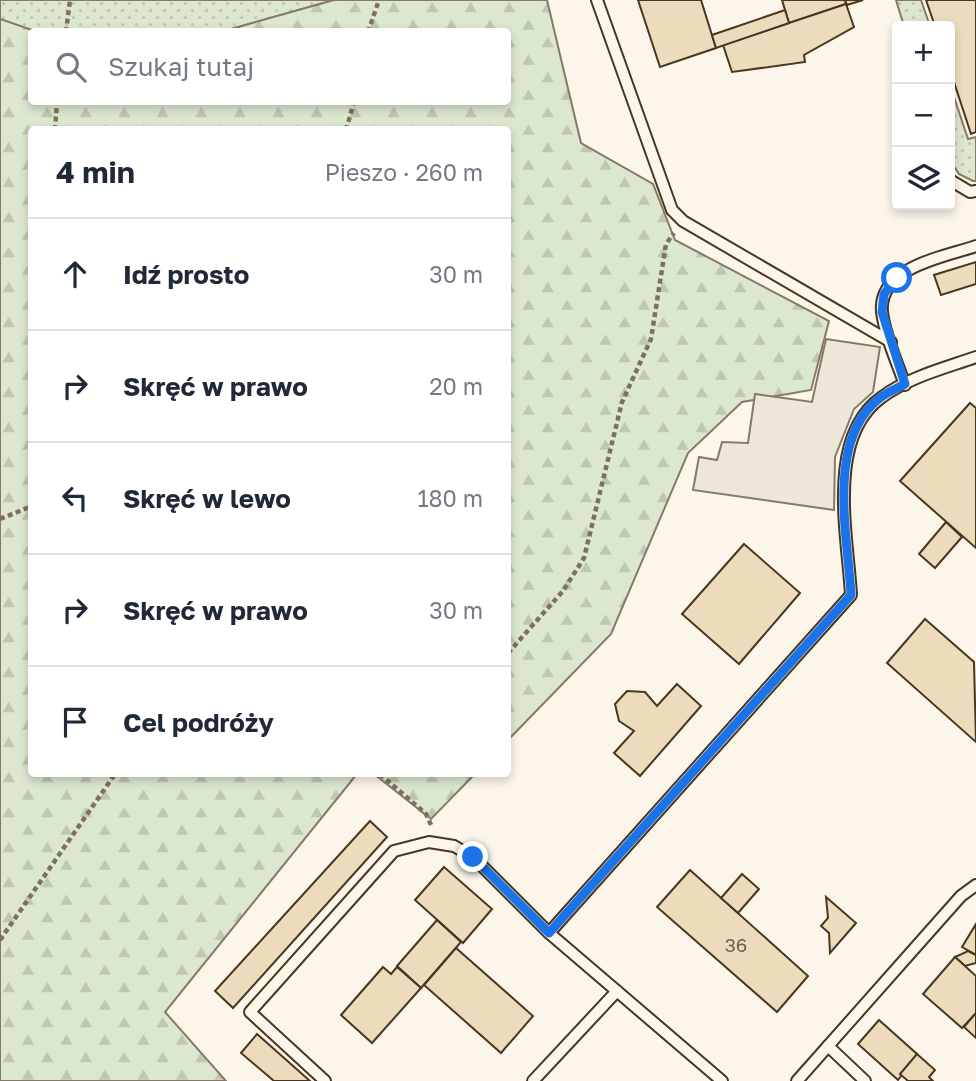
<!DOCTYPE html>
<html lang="pl">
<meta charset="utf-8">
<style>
:root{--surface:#fff;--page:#f6f6f7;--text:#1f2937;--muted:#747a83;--line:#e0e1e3}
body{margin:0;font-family:"Golos Text",sans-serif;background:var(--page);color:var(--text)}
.controls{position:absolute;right:21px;top:21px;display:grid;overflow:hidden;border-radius:7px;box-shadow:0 4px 10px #0003}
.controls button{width:63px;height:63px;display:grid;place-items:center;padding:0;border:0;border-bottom:2px solid var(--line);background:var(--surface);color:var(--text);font:35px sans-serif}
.stop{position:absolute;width:21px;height:21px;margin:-16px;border:5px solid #1a73e8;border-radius:50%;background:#fff}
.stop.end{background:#1a73e8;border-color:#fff;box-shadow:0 2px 7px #0008}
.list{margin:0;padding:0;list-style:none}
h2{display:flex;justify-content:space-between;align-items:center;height:91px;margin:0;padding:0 28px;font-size:30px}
h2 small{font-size:23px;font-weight:400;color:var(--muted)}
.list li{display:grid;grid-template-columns:46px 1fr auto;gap:21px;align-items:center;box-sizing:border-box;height:112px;padding:0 28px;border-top:2px solid var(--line)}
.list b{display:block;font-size:26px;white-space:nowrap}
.list em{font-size:23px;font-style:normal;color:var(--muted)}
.icon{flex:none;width:38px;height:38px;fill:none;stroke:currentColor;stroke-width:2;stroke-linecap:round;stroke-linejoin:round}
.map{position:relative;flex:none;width:976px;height:1081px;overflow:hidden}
.search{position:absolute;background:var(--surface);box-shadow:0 4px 10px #0003;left:28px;top:28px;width:483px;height:77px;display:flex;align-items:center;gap:18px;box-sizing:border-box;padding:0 24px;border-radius:7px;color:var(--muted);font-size:26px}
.panel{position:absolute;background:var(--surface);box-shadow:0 4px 10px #0003;left:28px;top:126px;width:483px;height:651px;border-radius:7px}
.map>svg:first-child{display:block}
.grass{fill:url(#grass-dots);stroke:#887966;stroke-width:2}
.forest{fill:url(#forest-firs);stroke:#887966;stroke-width:2}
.parking{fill:#ede7d9;stroke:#887966;stroke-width:2}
.building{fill:#ecdcbc;stroke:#4a3520;stroke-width:2}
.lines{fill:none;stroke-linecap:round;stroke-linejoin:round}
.lane-casing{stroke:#4a3520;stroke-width:14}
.path{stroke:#7f6f5c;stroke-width:4.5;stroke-dasharray:5 3.5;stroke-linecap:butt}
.lane{stroke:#fbf6e9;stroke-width:10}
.route{stroke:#1a73e8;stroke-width:9}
.labels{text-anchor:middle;stroke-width:5;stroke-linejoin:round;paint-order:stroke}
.number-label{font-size:19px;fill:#725f47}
</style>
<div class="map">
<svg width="976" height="1081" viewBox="0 0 976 1081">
<defs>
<pattern id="grass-dots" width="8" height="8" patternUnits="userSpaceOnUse" patternTransform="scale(1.75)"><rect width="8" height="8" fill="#dce7d0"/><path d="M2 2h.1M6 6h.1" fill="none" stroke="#bec7b2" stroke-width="1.8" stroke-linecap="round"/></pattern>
<pattern id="forest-firs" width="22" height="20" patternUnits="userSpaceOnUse" patternTransform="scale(1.75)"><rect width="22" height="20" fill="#dce7d0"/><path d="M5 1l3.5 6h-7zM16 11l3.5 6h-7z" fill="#bec7b2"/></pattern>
</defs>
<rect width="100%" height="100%" fill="#fbf6e9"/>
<g class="grass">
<polygon points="0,0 334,0 224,31 35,32 0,19"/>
<polygon points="896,0 921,0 930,26 904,26"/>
<polygon points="950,85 968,139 976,137 976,181 973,181 959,174 950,160"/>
</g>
<g class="forest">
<polygon points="334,0 547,0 581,143 653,184 675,240 829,321 811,390 742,402 688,453 611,634 508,740 508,130 32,130 32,774 357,774 165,1012 226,1081 0,1081 0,19 35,31 32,32 32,102 508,102 508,32 224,31"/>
<polygon points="374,774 475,774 431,819"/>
</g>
<polygon class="parking" points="826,339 880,347 873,392 854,409 835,457 834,510 693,490 699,457 717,460 722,442 748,443 755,394 812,402"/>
<g class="building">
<polygon points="638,0 701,0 716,48 660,67"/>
<polygon points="782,0 845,0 846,4 789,23"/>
<polygon points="845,0 863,0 847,5"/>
<polygon points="926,0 976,0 976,132 971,134 950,70 950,26 935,26"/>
<polygon points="846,4 854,27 804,55 805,62 732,72 723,45"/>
<polygon points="785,10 789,23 716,48 712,35"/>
<polygon points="976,262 976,284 941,295 934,275"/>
<polygon points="970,403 976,408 976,548 900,481"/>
<polygon points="946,522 962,537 935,568 919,554"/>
<polygon points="744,544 800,593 739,664 682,614"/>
<polygon points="925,619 974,662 976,742 887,663"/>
<polygon points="677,684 701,706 640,776 614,753 634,731 619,721 615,704 627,691 645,692 657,706"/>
<polygon points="370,821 387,837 233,1008 215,991"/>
<polygon points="444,867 492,909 463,943 415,900"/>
<polygon points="690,870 808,976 777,1012 657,907"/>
<polygon points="742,874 759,889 738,913 721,898"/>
<polygon points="826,897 856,923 830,953 829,933 821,926 828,918"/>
<polygon points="437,920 461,942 421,988 397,966"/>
<polygon points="976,924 976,955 962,947"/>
<polygon points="456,948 533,1016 501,1053 424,985"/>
<polygon points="968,951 976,955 976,963 965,966 955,957"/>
<polygon points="955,957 976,976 976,1013 962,1028 923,994"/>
<polygon points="383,967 391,974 397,967 421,988 372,1043 341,1015"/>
<polygon points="976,1013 976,1038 964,1027"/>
<polygon points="879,1020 917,1054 898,1080 858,1044"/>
<polygon points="257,1034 310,1081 274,1081 241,1053"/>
<polygon points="917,1054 935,1070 929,1077 933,1081 908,1081 900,1074"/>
</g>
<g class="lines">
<defs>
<g id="lane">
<polyline points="597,0 672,210 683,221 891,342"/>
<polyline points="950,180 970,192 976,191"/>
<path d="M 905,385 C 897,362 885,336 882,312 C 878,267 944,257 976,246"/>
<polyline points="828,1046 865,1081"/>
<polyline points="325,1081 250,1012 394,851 429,842 454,846 473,857 549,933"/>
<polyline points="533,1081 617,991"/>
<path d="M 722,1081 L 549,933 L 851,595 C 848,537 825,437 882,397 C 909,377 945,368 976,357"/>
<polyline points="797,1081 961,896 976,885"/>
</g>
</defs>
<use href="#lane" class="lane-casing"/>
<g class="path">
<polyline points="66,32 70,0"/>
<polyline points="368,32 379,0"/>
<polyline points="55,130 57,102"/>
<polyline points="346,130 354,102"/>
<polyline points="508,308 508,306"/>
<polyline points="0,519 32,506"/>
<polyline points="508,653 563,591 584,558 622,402 651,339 666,244 674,233"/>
<polyline points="380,774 426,814 432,827"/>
<polyline points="0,940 115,774"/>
</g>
<use href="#lane" class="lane"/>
</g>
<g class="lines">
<path class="route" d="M 473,857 L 549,933 L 851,595 C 848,536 825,438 881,397 C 888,392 898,388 905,384 L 882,312 L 884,294 L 897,278"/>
</g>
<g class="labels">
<g class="number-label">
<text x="736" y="952">36</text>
</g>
</g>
</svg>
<div class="controls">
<button>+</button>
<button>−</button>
<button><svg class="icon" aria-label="layers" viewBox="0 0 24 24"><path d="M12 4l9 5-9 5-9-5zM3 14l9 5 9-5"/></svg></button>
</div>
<div class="stop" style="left:897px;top:278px"></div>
<div class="stop end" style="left:473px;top:857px"></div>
<div class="search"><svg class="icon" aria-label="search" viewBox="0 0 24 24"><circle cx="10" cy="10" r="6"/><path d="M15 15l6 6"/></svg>Szukaj tutaj</div>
<section class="panel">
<h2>4 min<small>Pieszo · 260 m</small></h2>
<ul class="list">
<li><svg class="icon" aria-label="ahead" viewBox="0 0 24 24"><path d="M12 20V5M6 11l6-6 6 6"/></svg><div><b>Idź prosto</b></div><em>30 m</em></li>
<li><svg class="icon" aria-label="right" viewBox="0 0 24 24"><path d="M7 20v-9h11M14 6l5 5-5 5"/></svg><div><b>Skręć w prawo</b></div><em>20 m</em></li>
<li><svg class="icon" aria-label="left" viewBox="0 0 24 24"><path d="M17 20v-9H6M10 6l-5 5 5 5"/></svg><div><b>Skręć w lewo</b></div><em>180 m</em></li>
<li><svg class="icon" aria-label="right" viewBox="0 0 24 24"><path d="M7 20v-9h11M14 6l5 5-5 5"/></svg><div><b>Skręć w prawo</b></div><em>30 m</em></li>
<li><svg class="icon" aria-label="arrive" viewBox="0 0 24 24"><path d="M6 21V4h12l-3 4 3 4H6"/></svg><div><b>Cel podróży</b></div></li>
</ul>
</section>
</div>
